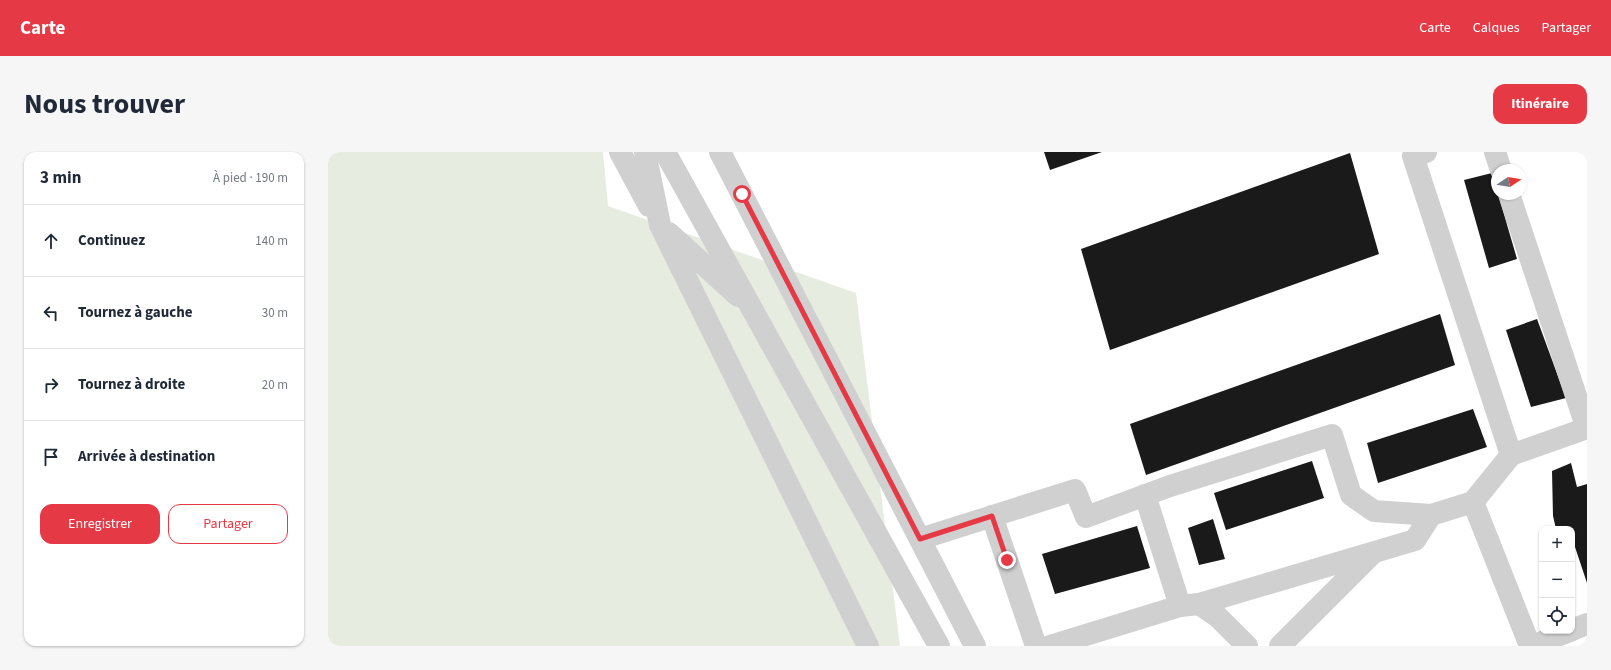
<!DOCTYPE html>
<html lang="fr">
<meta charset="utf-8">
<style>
:root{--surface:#fff;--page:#f6f6f7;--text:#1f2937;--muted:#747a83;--line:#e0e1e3;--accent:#e63946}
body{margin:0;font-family:"Source Sans 3",sans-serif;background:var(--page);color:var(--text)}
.controls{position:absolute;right:12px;bottom:12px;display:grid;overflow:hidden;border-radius:8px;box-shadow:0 1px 3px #0004}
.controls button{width:36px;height:36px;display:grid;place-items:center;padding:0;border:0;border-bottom:1px solid var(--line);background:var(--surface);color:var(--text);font:20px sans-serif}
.compass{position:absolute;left:1163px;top:12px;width:36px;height:36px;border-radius:50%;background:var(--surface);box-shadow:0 1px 3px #0004;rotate:78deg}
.stop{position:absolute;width:12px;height:12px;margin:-9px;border:3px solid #e63946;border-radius:50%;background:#fff}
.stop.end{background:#e63946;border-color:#fff;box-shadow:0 1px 4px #0008}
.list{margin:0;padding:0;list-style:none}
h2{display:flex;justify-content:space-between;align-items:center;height:52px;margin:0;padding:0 16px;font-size:17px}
h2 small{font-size:13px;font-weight:400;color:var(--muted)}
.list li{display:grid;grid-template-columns:26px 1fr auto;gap:12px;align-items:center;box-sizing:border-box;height:72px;padding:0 16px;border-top:1px solid var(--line)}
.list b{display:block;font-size:15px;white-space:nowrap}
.list em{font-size:13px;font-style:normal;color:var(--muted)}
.actions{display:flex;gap:8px;padding:12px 16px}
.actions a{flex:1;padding:9px 0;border:1px solid var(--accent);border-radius:12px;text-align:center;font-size:14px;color:var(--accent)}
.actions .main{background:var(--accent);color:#fff}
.icon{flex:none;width:22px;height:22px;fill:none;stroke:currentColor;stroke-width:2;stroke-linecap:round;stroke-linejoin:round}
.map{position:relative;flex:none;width:1259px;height:494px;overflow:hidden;border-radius:12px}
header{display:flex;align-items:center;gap:24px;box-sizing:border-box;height:56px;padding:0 20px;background:var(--accent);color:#fff}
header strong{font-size:19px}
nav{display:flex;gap:22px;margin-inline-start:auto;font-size:14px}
.intro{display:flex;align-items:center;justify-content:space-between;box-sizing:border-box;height:96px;padding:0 24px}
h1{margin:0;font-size:28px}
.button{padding:10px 18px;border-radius:12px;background:var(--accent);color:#fff;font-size:14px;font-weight:700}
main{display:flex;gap:24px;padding:0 24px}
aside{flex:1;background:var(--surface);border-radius:12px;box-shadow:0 1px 3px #0004}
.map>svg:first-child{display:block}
.green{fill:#e6ecdf}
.building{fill:#1a1a1a}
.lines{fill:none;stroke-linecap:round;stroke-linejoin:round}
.minor{stroke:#d0d0d0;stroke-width:22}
.route{stroke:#e63946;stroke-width:5}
</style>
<header>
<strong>Carte</strong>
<nav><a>Carte</a><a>Calques</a><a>Partager</a></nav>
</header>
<div class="intro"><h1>Nous trouver</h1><a class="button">Itinéraire</a></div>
<main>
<aside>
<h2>3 min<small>À pied · 190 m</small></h2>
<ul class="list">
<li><svg class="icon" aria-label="ahead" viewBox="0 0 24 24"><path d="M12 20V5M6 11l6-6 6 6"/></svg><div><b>Continuez</b></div><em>140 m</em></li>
<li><svg class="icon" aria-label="left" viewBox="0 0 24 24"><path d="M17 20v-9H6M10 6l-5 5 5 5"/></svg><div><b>Tournez à gauche</b></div><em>30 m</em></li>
<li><svg class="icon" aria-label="right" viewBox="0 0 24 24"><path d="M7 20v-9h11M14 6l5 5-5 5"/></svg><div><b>Tournez à droite</b></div><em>20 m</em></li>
<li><svg class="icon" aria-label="arrive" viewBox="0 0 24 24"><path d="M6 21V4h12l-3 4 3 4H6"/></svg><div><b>Arrivée à destination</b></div></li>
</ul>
<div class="actions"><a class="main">Enregistrer</a><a>Partager</a></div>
</aside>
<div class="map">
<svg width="1259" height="494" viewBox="0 0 1259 494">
<rect width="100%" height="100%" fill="#fff"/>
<polygon class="green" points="0,0 275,0 280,54 528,141 572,494 0,494"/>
<g class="building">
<polygon points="716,0 774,0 722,18"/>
<polygon points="1022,1 1051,102 782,198 753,97"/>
<polygon points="1164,21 1189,107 1161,116 1136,28"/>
<polygon points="1112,162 1127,213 818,323 802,272"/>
<polygon points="1209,167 1238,246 1203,255 1178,178"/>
<polygon points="1145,257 1159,295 1050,331 1039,291"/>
<polygon points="984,309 996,346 898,378 886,341"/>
<polygon points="1243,311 1249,335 1259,332 1259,431 1246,392 1244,393 1244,377 1228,377 1225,364 1224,319"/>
<polygon points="885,367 897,407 871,413 860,376"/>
<polygon points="809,374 822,416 727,442 714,402"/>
</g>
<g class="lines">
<g class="minor">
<polyline points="292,0 321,54"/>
<polyline points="317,0 332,73 540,494"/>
<polyline points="337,0 611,494"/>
<polyline points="392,0 647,494"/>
<polyline points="1167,0 1173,18"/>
<polyline points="1181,42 1259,277"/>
<polyline points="341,81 410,144"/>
<polyline points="1183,303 1259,276"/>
<polyline points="817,343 852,454"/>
<polyline points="1145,350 1202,494"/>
<polyline points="664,364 708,494"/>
<polyline points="592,387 747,338 758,365 842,334 1004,283 1023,343 1046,359 1103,363 1145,350 1183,303 1085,4 1098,0"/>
<polyline points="871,452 890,465 919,494"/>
<polyline points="1244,478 1259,472"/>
<polyline points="722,494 852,454 871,452 1087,388 1103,363"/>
<polyline points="952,494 1043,403"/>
<polyline points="1204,494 1242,479"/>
</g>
</g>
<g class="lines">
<polyline class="route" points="414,42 592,387 664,364 679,408"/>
</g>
</svg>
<div class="controls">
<button>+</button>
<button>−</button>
<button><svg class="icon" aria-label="locate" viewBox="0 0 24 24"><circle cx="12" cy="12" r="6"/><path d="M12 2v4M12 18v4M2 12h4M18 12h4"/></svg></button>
</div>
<svg class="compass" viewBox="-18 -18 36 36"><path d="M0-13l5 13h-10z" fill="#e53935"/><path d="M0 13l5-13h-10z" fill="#747a83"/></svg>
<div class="stop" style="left:414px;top:42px"></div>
<div class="stop end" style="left:679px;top:408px"></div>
</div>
</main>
